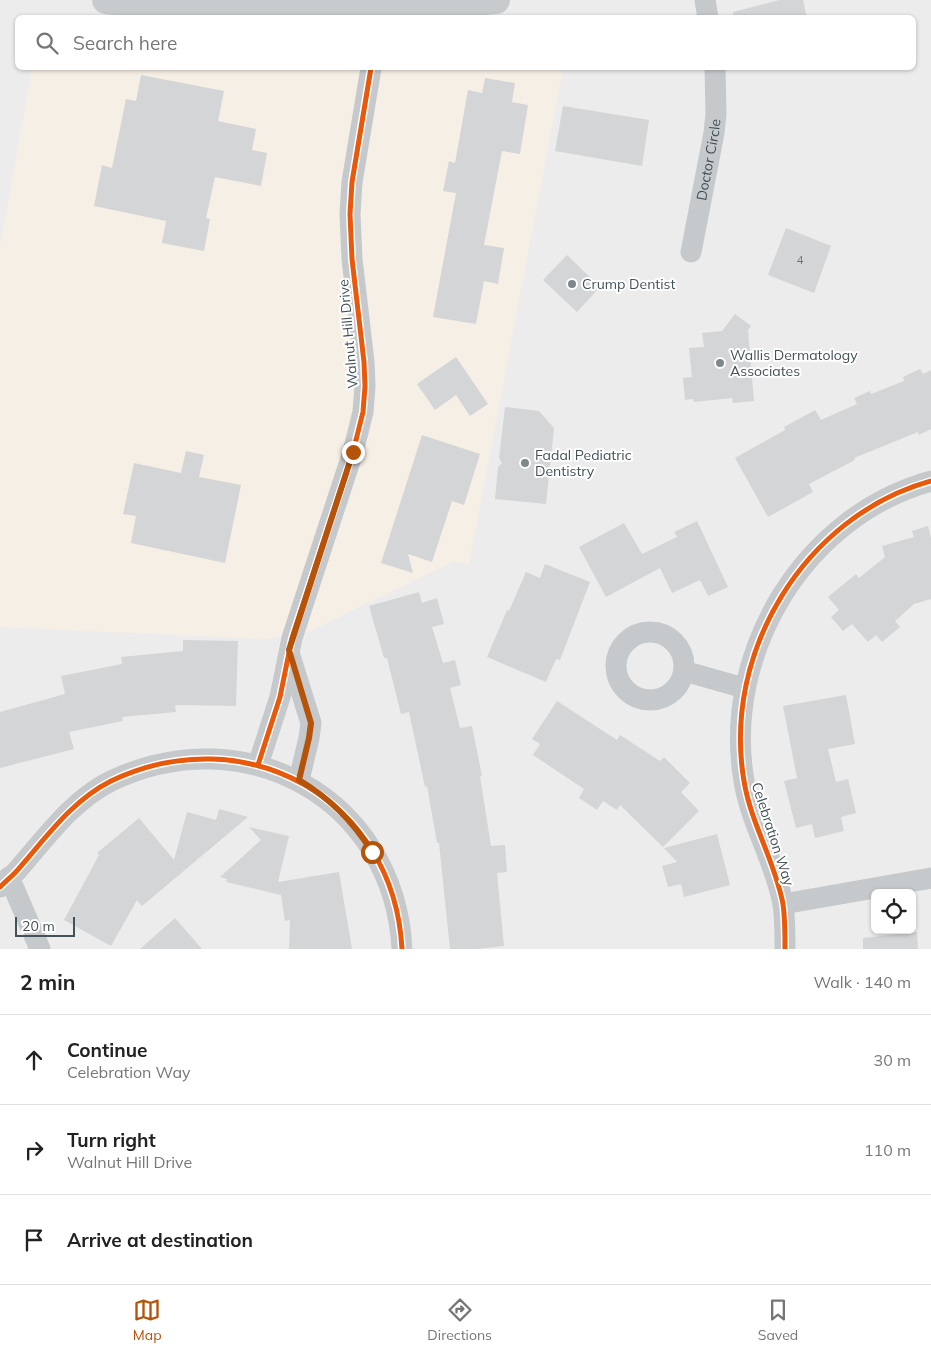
<!DOCTYPE html>
<meta charset="utf-8">
<style>
:root{--surface:#fff;--page:#f6f6f6;--text:#222;--muted:#767676;--line:#e0e0e0;--accent:#b45309}
body{margin:0;font-family:Mulish,sans-serif;background:var(--page);color:var(--text)}
.controls{position:absolute;right:15px;bottom:15px;display:grid;overflow:hidden;border-radius:8px;box-shadow:0 1px 4px #0004}
.controls button{width:45px;height:45px;display:grid;place-items:center;padding:0;border:0;border-bottom:1px solid var(--line);background:var(--surface);color:var(--text);font:25px sans-serif}
.scale{position:absolute;left:15px;bottom:12px;width:60px;box-sizing:border-box;padding-left:5px;border:2px solid #435159;border-top:0;font-size:14px;line-height:18px;white-space:nowrap;color:#435159;-webkit-text-stroke:4px #fff;paint-order:stroke}
.stop{position:absolute;width:15px;height:15px;margin:-11px;border:4px solid #b45309;border-radius:50%;background:#fff}
.stop.end{background:#b45309;border-color:#fff;box-shadow:0 1px 5px #0008}
.list{margin:0;padding:0;list-style:none}
h2{display:flex;justify-content:space-between;align-items:center;height:65px;margin:0;padding:0 20px;font-size:21px}
h2 small{font-size:16px;font-weight:400;color:var(--muted)}
.list li{display:grid;grid-template-columns:32px 1fr auto;gap:15px;align-items:center;box-sizing:border-box;height:90px;padding:0 20px;border-top:1px solid var(--line)}
.list b{display:block;font-size:19px;white-space:nowrap}
.list p{margin:0;font-size:16px;white-space:nowrap;color:var(--muted)}
.list em{font-size:16px;font-style:normal;color:var(--muted)}
.icon{flex:none;width:28px;height:28px;fill:none;stroke:currentColor;stroke-width:2;stroke-linecap:round;stroke-linejoin:round}
.map{position:relative;flex:none;width:931px;height:949px;overflow:hidden}
.search{position:absolute;background:var(--surface);box-shadow:0 1px 4px #0004;left:15px;right:15px;top:15px;height:55px;display:flex;align-items:center;gap:12px;box-sizing:border-box;padding:0 18px;border-radius:8px;color:var(--muted);font-size:19px}
.sheet{height:335px;background:var(--surface)}
nav{display:flex;justify-content:space-around;align-items:center;box-sizing:border-box;height:70px;border-top:1px solid var(--line);background:var(--surface);font-size:14px;color:var(--muted)}
nav a{display:grid;justify-items:center;gap:2px}
nav .on{color:var(--accent)}
.map>svg:first-child{display:block}
.commercial{fill:#f6efe5}
.building{fill:#d4d5d7}
.lines{fill:none;stroke-linecap:round;stroke-linejoin:round}
.street{stroke:#c5c9cc;stroke-width:21}
.secondary{stroke:#c7cbcd;stroke-width:28}
.cycleway-casing{stroke:#fff;stroke-width:8}
.cycleway{stroke:#e8590c;stroke-width:5}
.route{stroke:#b45309;stroke-width:6}
.poi-dot{fill:#7e878c;stroke:#fff;stroke-width:2}
.labels{text-anchor:middle;stroke-width:4;stroke-linejoin:round;paint-order:stroke}
.number-label{font-size:11px;fill:#69737a}
.street-label{font-size:14px;fill:#435159;stroke:#fff}
.poi-label{font-size:14px;fill:#435159;stroke:#fff;text-anchor:start}
</style>
<div class="map">
<svg width="931" height="949" viewBox="0 0 931 949">
<rect width="100%" height="100%" fill="#edecec"/>
<polygon class="commercial" points="32,68 563,68 469,564 454,561 313,630 267,639 0,627 0,247"/>
<g class="building">
<polygon points="779,0 803,0 807,18 733,18 733,12"/>
<polygon points="141,75 224,91 218,121 256,129 252,150 267,153 261,186 215,177 206,218 210,219 204,251 162,243 166,221 94,206 102,165 112,168 126,99 136,101"/>
<polygon points="485,78 515,83 512,102 528,105 520,154 502,151 484,245 504,248 498,284 484,281 476,324 433,317 456,193 443,191 449,161 455,163 468,90 482,93"/>
<polygon points="563,106 649,120 642,166 555,151"/>
<polygon points="786,228 831,246 814,293 768,275"/>
<polygon points="567,255 600,287 577,312 543,280"/>
<polygon points="735,314 751,326 748,330 754,401 733,403 732,398 694,402 693,399 685,400 683,378 692,377 689,348 704,347 702,333 722,331"/>
<polygon points="456,357 488,404 470,416 456,395 435,410 417,384"/>
<polygon points="920,369 923,374 931,370 931,429 919,435 918,432 854,458 855,460 809,484 813,492 768,517 735,458 785,430 784,427 815,410 821,420 857,404 854,398 870,391 871,394 904,381 903,377"/>
<polygon points="505,407 539,411 554,428 546,504 495,499 498,467 502,463 499,458"/>
<polygon points="422,435 480,454 464,505 452,501 432,562 408,554 413,573 381,563"/>
<polygon points="186,451 204,455 199,477 241,485 225,563 131,543 136,516 123,514 134,463 181,473"/>
<polygon points="697,521 728,587 708,596 700,580 672,593 660,568 606,597 579,547 624,523 642,554 677,537 674,532"/>
<polygon points="928,526 931,538 931,599 914,604 895,621 900,627 882,642 876,635 868,642 852,624 843,631 831,617 839,610 828,597 856,574 859,578 885,557 882,546 914,537 912,531"/>
<polygon points="545,564 590,582 560,660 556,659 546,682 487,657 507,610 509,611 526,572 540,578"/>
<polygon points="419,592 422,603 437,598 444,624 432,627 443,663 455,660 461,685 450,688 460,728 472,726 482,776 480,776 491,846 505,845 507,872 497,873 504,946 478,949 450,949 439,843 437,843 427,786 425,787 409,712 401,714 387,658 384,658 369,606"/>
<polygon points="183,640 238,641 236,706 175,705 176,712 122,717 123,721 69,732 74,749 0,768 0,712 65,694 61,676 122,664 121,657 183,651"/>
<polygon points="846,695 855,744 828,749 836,782 848,779 856,813 841,817 844,831 815,838 812,824 796,828 784,781 797,778 783,706"/>
<polygon points="557,701 617,740 620,735 660,761 664,757 690,783 681,792 699,811 663,847 620,805 617,810 603,801 597,810 579,798 584,789 533,755 540,744 532,739"/>
<polygon points="219,809 248,817 142,906 137,900 111,946 64,920 99,855 97,853 139,818 174,860 187,812 216,820"/>
<polygon points="249,827 289,836 278,882 339,872 352,949 289,949 290,920 285,921 281,895 226,882 227,879 220,877 261,840"/>
<polygon points="717,834 730,885 684,897 681,884 668,887 662,866 677,862 664,848"/>
<polygon points="175,918 202,949 140,949"/>
<polygon points="917,932 918,949 863,949 863,938"/>
</g>
<g class="lines">
<g class="street">
<polyline points="705,0 708,18"/>
<path id="s1" d="M 691,252 L 714,133 L 716,114 L 715,68"/>
<circle cx="650" cy="666" r="34"/>
<polyline points="290,656 311,723 309,738 299,780"/>
<polyline points="684,671 744,688"/>
<polyline points="258,765 280,697 292,638 353,452 363,412 365,386 364,362 352,259 350,214 352,182 371,68"/>
<polyline points="9,877 40,949"/>
<path d="M 0,887 C 7,880 15,874 21,866 C 48,835 73,800 111,781 C 245,717 394,798 402,949"/>
<polyline points="783,904 931,878"/>
<path d="M 785,949 C 785,934 785,918 783,904 C 775,861 751,824 744,781 C 722,653 804,516 931,481"/>
</g>
<polyline class="secondary" points="106,0 206,11 275,13 320,13 412,8 496,0"/>
<defs>
<g id="cycleway">
<polyline points="258,765 280,697 292,638 353,452 363,412 365,386 364,362 352,259 350,214 352,182 371,68"/>
<path d="M 0,887 C 7,880 15,874 21,866 C 48,835 73,800 111,781 C 245,717 394,798 402,949"/>
<path d="M 785,949 C 785,934 785,918 783,904 C 775,861 751,824 744,781 C 722,653 804,516 931,481"/>
</g>
</defs>
<use href="#cycleway" class="cycleway-casing"/>
<use href="#cycleway" class="cycleway"/>
</g>
<g class="lines">
<path class="route" d="M 353,452 L 289,650 L 311,723 L 309,738 L 299,780 C 328,797 354,823 372,852"/>
</g>
<g class="poi-dot">
<circle cx="572" cy="284" r="5"/>
<circle cx="720" cy="363" r="5"/>
<circle cx="525" cy="463" r="5"/>
</g>
<g class="labels">
<g class="number-label">
<text x="800" y="264">4</text>
</g>
<g class="street-label">
<text dy="5" stroke="none"><textPath href="#s1" startOffset="94">Doctor Circle</textPath></text>
<text transform="translate(348 334) rotate(-95)" y="5">Walnut Hill Drive</text>
<text transform="translate(773 834) rotate(72)" y="5">Celebration Way</text>
</g>
<g class="poi-label">
<text x="582" y="289">Crump Dentist</text>
<text x="730" y="360">Wallis Dermatology<tspan x="730" dy="16">Associates</tspan></text>
<text x="535" y="460">Fadal Pediatric<tspan x="535" dy="16">Dentistry</tspan></text>
</g>
</g>
</svg>
<div class="controls">
<button><svg class="icon" aria-label="locate" viewBox="0 0 24 24"><circle cx="12" cy="12" r="6"/><path d="M12 2v4M12 18v4M2 12h4M18 12h4"/></svg></button>
</div>
<div class="scale">20 m</div>
<div class="stop" style="left:372px;top:852px"></div>
<div class="stop end" style="left:353px;top:452px"></div>
<div class="search"><svg class="icon" aria-label="search" viewBox="0 0 24 24"><circle cx="10" cy="10" r="6"/><path d="M15 15l6 6"/></svg>Search here</div>
</div>
<section class="sheet">
<h2>2 min<small>Walk · 140 m</small></h2>
<ul class="list">
<li><svg class="icon" aria-label="ahead" viewBox="0 0 24 24"><path d="M12 20V5M6 11l6-6 6 6"/></svg><div><b>Continue</b><p>Celebration Way</p></div><em>30 m</em></li>
<li><svg class="icon" aria-label="right" viewBox="0 0 24 24"><path d="M7 20v-9h11M14 6l5 5-5 5"/></svg><div><b>Turn right</b><p>Walnut Hill Drive</p></div><em>110 m</em></li>
<li><svg class="icon" aria-label="arrive" viewBox="0 0 24 24"><path d="M6 21V4h12l-3 4 3 4H6"/></svg><div><b>Arrive at destination</b></div></li>
</ul>
</section>
<nav>
<a class="on"><svg class="icon" aria-label="map" viewBox="0 0 24 24"><path d="M3 6l6-2 6 2 6-2v14l-6 2-6-2-6 2zM9 4v14M15 6v14"/></svg>Map</a>
<a><svg class="icon" aria-label="directions" viewBox="0 0 24 24"><path d="M12 3l9 9-9 9-9-9zM9 14v-3h6M13 9l2 2-2 2"/></svg>Directions</a>
<a><svg class="icon" aria-label="saved" viewBox="0 0 24 24"><path d="M7 4h10v16l-5-4-5 4z"/></svg>Saved</a>
</nav>
